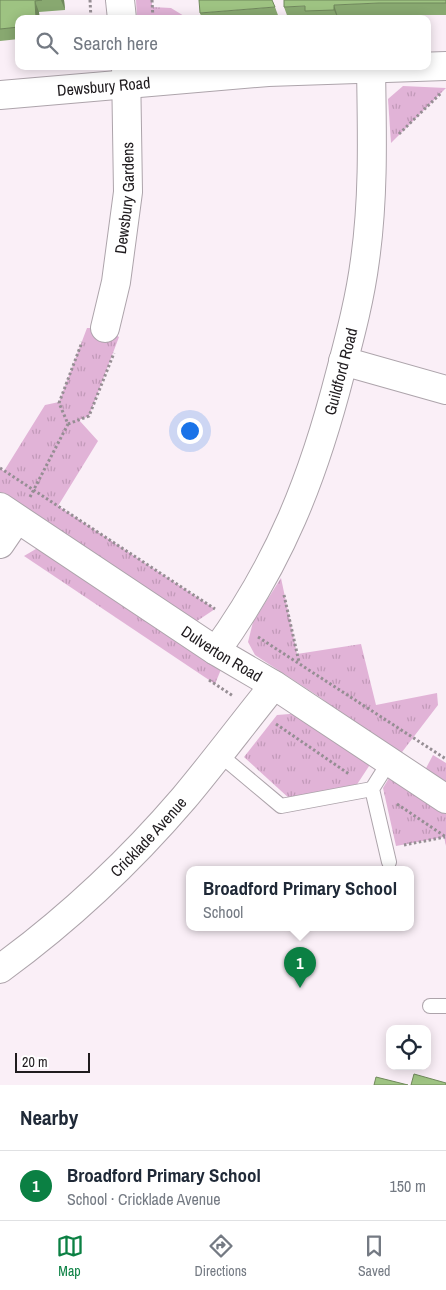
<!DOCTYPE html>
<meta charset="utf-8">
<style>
:root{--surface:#fff;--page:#f2f2f3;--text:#1f2937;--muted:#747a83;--line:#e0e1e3;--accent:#0b8043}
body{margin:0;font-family:"Archivo Narrow",sans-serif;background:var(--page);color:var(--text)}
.controls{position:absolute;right:15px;bottom:15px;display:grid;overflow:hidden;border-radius:10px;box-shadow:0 2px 12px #0003}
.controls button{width:45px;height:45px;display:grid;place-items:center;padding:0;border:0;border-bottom:1px solid var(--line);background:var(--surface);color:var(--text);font:25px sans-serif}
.scale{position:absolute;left:15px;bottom:12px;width:75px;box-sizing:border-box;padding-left:5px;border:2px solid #1f1b1e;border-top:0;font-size:14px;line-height:18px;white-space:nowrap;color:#1f1b1e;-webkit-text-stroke:4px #fff;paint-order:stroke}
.you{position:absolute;left:189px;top:430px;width:18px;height:18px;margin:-12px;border:4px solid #fff;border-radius:50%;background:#1a73e8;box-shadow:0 0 0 8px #1a73e833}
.badge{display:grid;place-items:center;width:32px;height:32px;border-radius:50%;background:var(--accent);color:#fff;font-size:16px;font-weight:700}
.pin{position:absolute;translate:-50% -41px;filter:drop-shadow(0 1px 2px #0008)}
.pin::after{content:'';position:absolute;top:26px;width:18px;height:15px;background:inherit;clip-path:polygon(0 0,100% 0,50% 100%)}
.popup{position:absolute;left:186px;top:866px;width:228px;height:65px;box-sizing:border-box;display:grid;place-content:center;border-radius:10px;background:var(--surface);filter:drop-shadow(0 1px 4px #0005);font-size:16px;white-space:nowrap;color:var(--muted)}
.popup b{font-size:19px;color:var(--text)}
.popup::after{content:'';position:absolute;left:50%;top:100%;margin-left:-10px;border:10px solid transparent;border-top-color:var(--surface)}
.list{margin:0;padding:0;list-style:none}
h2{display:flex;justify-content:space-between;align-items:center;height:65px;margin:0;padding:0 20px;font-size:21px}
h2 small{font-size:16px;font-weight:400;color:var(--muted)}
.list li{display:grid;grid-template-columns:32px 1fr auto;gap:15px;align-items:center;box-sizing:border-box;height:70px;padding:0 20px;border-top:1px solid var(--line)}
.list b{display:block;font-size:19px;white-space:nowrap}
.list p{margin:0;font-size:16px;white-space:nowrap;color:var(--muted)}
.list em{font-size:16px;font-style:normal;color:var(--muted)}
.icon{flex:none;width:28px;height:28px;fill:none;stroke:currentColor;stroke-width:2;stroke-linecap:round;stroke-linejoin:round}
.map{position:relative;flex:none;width:446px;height:1085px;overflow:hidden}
.search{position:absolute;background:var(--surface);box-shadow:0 2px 12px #0003;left:15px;right:15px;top:15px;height:55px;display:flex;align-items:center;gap:12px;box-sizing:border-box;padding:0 18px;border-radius:10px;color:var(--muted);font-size:19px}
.sheet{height:135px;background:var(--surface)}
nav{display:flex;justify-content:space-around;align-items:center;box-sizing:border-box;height:70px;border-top:1px solid var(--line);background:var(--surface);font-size:14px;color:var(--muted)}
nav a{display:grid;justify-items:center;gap:2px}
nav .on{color:var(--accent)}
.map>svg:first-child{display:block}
.grass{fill:url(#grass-tufts)}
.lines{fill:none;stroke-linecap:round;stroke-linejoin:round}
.lane-casing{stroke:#ada4ab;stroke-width:16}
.street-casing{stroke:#ada4ab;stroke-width:30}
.path{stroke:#968e94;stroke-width:3;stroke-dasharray:2.5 2.5;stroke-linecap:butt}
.lane{stroke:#fff;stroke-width:14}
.street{stroke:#fff;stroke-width:28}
.wall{fill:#88a870}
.shaded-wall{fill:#6f885b}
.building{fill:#9ec382;stroke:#6f885b}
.labels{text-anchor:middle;stroke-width:4;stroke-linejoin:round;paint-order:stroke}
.street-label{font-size:16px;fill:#1f1b1e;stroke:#fff}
</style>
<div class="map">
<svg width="446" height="1085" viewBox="0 0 446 1085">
<defs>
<pattern id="grass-tufts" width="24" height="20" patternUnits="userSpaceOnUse" patternTransform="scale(1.25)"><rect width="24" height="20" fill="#e1b3d7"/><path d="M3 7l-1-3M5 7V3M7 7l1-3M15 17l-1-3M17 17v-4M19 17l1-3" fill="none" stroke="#c199b8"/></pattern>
</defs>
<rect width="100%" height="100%" fill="#faeff7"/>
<g class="grass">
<polygon points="136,0 152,0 152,7 171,8 189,19 137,19"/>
<polygon points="403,86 446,88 391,143 388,99"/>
<polygon points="87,328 105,328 119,337 89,416 79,420 98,441 58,506 215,609 191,625 0,495 0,468 4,471 45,405 59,402"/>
<polygon points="41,546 222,667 215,684 24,556"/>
<polygon points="281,578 297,654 361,644 376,705 437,693 438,705 399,756 318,696 255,655 248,642 253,622"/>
<polygon points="302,713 373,760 354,789 291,800 244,757 277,715"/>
<polygon points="433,755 446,763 446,786 424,772"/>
<polygon points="392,773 446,810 446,846 444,837 396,846 383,788"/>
</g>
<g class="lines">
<defs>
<g id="lane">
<polyline points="219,754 281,806 372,789"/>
<polyline points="389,762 372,789 389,862"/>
<polyline points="430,1006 446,1006"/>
</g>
<g id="street">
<polyline points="120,0 122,19"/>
<path id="s1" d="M 0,95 L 268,72 L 446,66"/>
<path id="s2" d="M 105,328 L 116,282 L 128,192 L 126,66"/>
<polyline points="343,361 446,390"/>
<path id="s3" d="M 0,507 L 216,651 L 274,685 L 446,799"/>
<polyline points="0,544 17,519"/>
<path id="s4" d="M 216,651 C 280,562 313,479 340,374 C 350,336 360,299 365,260 C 374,196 372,132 371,68"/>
<path id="s5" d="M 0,969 C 67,920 130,861 184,798 C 215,761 244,722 274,685"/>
</g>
</defs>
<use href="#lane" class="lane-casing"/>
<use href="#street" class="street-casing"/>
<g class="path">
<polyline points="90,0 91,19"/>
<polyline points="152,0 153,19"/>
<polyline points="399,134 441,93"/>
<polyline points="68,424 89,416 114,353"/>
<polyline points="0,468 215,609"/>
<polyline points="30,497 68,424 59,403 82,342"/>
<polyline points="284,595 299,662"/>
<polyline points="258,637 446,759"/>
<polyline points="209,680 233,696"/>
<polyline points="276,724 349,774"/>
<polyline points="397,804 446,837"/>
<polyline points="404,845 445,837"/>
</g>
<use href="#lane" class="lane"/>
<use href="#street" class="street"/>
</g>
<g class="wall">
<polygon points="0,0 64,0 65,10 39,12 19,19 19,39 0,41"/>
<polygon points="446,0 446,15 383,15 338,17 338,19 308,19 307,18 288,18 284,7"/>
<polygon points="275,7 279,18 202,19 200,13"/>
</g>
<g class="shaded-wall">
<polygon points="61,0 64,0 65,10"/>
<polygon points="35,1 39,12 40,19 36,19"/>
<polygon points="334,5 338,17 338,19 334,10"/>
</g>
<g class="building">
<polygon points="0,0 42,0 35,1 36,19 19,19 19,27 0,29"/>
<polygon points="199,0 272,0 275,7 200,13"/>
<polygon points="284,0 446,0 446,3 379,3 334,5 334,10 305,11 305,6 284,7"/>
<polygon points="414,1074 446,1083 446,1085 411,1085"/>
<polygon points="376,1077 408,1085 374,1085"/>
</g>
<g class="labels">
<g class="street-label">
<text dy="6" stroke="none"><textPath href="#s1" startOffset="104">Dewsbury Road</textPath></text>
<text dy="6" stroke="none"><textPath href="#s2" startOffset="132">Dewsbury Gardens</textPath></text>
<text dy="6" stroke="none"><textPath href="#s4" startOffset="308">Guildford Road</textPath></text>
<text dy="6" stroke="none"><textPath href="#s3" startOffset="266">Dulverton Road</textPath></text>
<text dy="6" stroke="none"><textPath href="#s5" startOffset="199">Cricklade Avenue</textPath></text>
</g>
</g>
</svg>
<div class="controls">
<button><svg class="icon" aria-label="locate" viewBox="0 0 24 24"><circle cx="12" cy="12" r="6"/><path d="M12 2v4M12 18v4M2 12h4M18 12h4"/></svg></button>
</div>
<div class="scale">20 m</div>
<div class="you"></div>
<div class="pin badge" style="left:300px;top:988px">1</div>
<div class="popup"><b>Broadford Primary School</b>School</div>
<div class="search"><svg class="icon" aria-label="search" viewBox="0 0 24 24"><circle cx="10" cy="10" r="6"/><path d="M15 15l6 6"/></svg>Search here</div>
</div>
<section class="sheet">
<h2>Nearby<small></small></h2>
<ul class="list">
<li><span class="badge">1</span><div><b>Broadford Primary School</b><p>School · Cricklade Avenue</p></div><em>150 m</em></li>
</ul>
</section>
<nav>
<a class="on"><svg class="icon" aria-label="map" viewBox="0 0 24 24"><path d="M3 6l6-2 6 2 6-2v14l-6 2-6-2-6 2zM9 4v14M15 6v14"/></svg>Map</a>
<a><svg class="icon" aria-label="directions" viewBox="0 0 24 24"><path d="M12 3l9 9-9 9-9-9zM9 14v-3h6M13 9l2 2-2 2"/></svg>Directions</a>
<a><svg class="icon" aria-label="saved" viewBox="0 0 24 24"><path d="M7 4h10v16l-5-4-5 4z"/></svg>Saved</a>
</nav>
